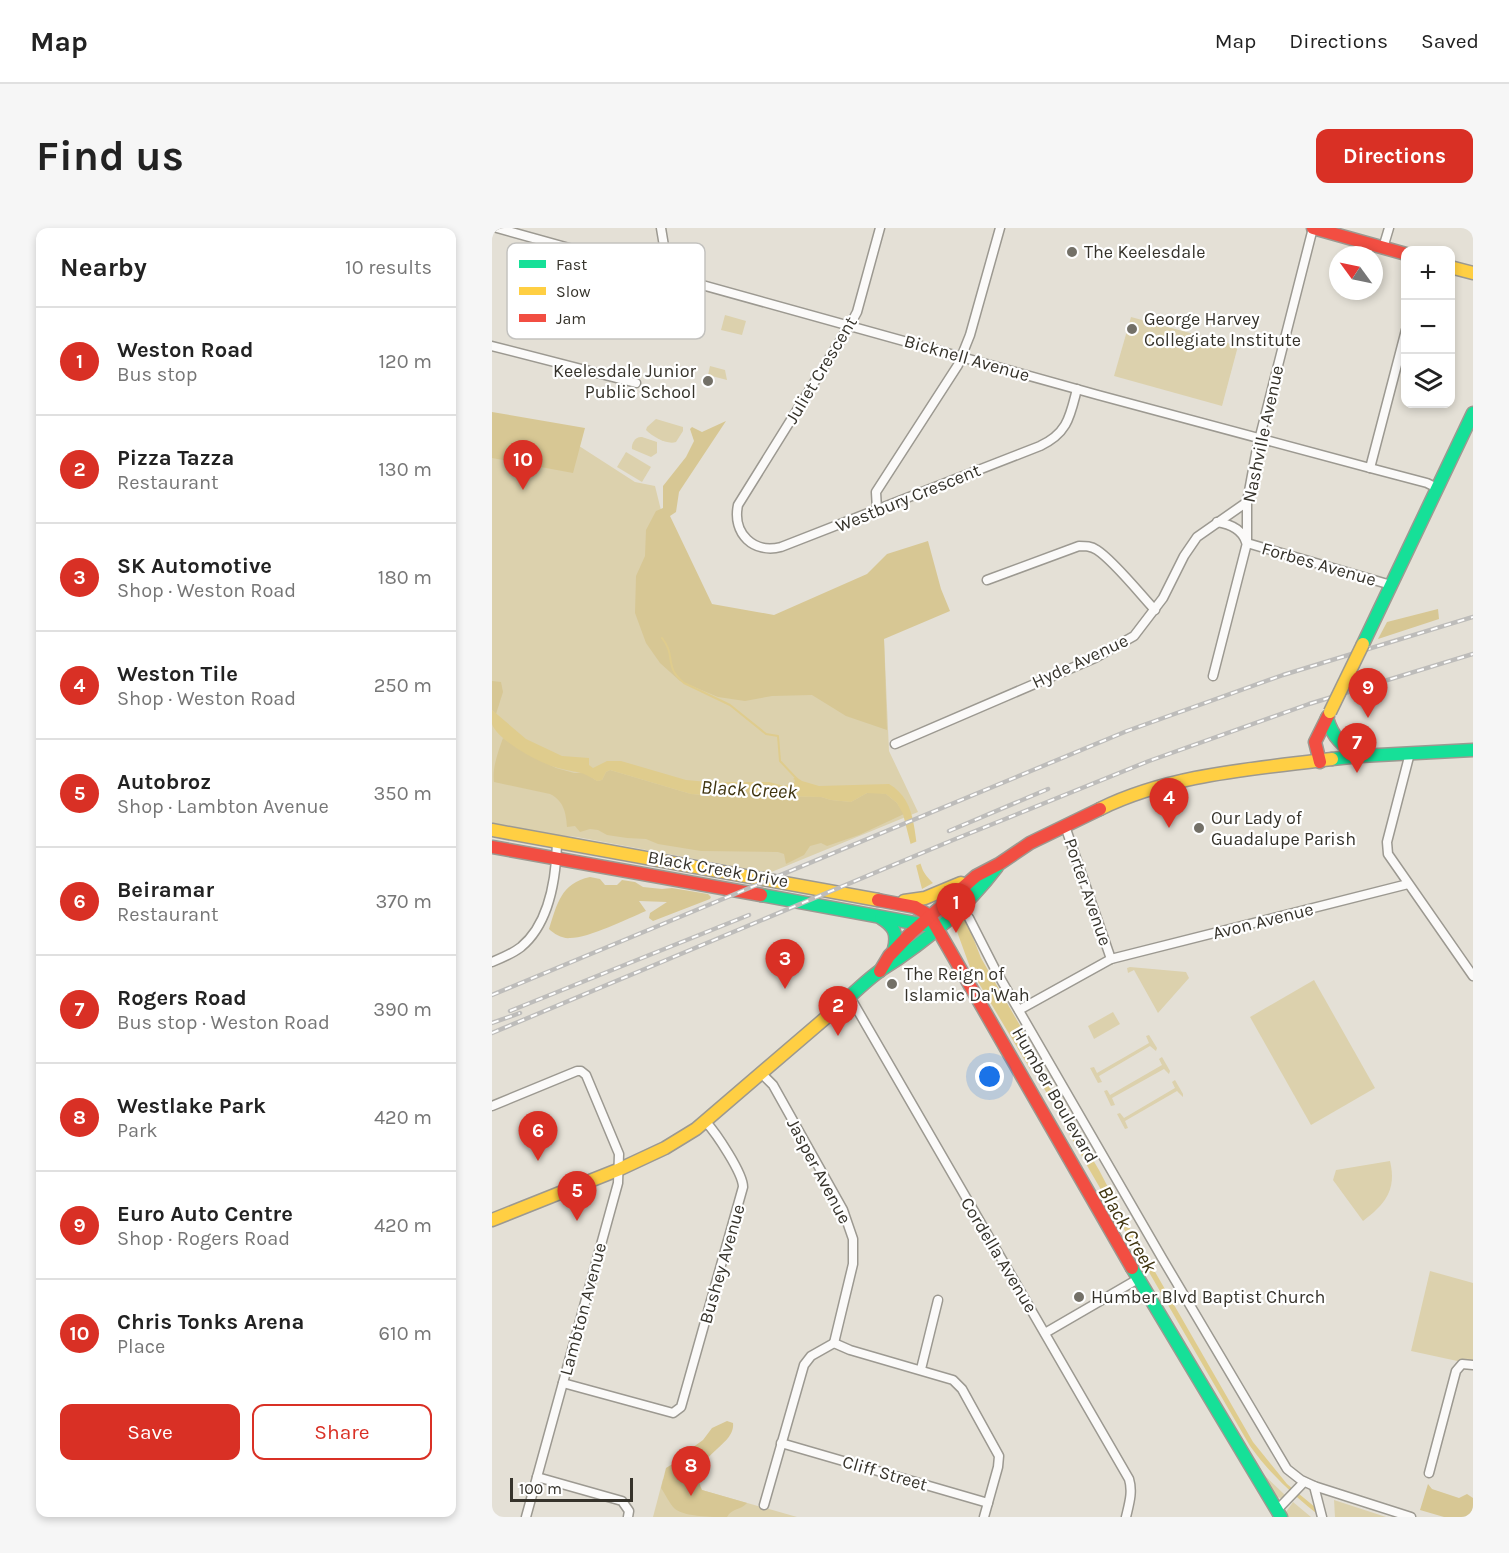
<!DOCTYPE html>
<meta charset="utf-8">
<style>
:root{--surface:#fff;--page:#f6f6f6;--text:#222;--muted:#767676;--line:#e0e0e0;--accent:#d93025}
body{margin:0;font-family:Karla,sans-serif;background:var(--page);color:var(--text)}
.controls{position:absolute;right:18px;top:18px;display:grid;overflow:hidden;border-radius:12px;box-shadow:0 3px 9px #0003}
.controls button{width:54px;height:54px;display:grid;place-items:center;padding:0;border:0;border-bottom:2px solid var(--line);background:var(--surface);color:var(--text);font:30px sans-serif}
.compass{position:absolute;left:837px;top:18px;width:54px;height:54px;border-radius:50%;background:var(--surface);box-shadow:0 3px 9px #0003;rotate:303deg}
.scale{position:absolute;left:18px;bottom:15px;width:123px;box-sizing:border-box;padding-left:6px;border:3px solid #36332b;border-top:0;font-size:16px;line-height:21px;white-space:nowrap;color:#36332b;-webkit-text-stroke:4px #fff;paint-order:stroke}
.you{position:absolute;left:498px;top:849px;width:21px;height:21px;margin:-15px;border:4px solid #fff;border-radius:50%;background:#1a73e8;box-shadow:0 0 0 9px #1a73e833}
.badge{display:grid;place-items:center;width:39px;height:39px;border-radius:50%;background:var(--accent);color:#fff;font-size:20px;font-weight:700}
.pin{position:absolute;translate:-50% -50px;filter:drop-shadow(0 2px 3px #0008)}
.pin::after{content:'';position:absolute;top:32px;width:21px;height:18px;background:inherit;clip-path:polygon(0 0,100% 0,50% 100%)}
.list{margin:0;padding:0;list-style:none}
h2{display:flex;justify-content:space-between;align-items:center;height:78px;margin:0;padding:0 24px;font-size:26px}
h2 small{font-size:20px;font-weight:400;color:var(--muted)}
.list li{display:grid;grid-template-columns:39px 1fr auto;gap:18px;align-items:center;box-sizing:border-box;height:108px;padding:0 24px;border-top:2px solid var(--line)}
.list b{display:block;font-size:22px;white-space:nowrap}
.list p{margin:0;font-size:20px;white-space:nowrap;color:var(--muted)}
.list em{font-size:20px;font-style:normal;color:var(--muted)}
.actions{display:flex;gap:12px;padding:18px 24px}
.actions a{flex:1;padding:14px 0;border:2px solid var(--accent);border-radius:12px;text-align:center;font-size:21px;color:var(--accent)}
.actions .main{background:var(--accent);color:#fff}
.icon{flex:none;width:33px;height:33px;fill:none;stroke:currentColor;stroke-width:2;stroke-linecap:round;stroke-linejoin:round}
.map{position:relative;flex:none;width:981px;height:1289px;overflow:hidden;border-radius:12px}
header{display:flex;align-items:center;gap:36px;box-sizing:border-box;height:84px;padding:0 30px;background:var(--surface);border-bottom:2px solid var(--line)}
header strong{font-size:28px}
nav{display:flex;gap:33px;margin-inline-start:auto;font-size:21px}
.intro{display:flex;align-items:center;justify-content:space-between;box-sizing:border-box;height:144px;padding:0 36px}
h1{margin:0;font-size:42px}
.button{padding:15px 27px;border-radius:12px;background:var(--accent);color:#fff;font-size:21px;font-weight:700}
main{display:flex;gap:36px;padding:0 36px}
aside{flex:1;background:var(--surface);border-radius:12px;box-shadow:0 3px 9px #0003}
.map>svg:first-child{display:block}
.green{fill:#dcd1ad}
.forest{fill:#d7c794}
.water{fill:#dfcc8d}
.pier{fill:#e4e0d6}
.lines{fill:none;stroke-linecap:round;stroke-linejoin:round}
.stream{stroke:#dfcc8d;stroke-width:2}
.street-casing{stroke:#9c9991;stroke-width:11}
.fast-casing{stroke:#9c9991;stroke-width:15}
.slow-casing{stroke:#9c9991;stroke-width:15}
.jam-casing{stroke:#9c9991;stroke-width:15}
.street{stroke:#fbfaf9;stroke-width:8}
.fast{stroke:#16e098;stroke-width:12}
.slow{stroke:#ffcf43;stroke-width:12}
.jam{stroke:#f24e42;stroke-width:12}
.rail-casing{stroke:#bdbcba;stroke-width:4.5}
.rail{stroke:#fff;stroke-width:2;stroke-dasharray:7;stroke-linecap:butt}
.slow-bridge-casing{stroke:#9c9991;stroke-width:15;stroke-linecap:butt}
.slow-bridge{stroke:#ffcf43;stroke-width:12}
.poi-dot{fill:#737067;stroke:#fff;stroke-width:2}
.labels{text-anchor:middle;stroke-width:4.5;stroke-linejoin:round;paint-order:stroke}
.poi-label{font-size:18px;fill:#36332b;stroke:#fff;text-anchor:start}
.street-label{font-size:18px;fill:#36332b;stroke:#fff}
.water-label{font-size:20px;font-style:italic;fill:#403510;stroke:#fff}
.key{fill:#fff;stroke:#c3c2bf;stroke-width:1.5}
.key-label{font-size:16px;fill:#36332b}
</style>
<header>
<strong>Map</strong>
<nav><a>Map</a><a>Directions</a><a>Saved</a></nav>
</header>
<div class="intro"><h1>Find us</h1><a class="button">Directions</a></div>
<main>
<aside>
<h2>Nearby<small>10 results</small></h2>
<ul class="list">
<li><span class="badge">1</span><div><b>Weston Road</b><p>Bus stop</p></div><em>120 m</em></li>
<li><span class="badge">2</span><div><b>Pizza Tazza</b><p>Restaurant</p></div><em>130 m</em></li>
<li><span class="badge">3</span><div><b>SK Automotive</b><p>Shop · Weston Road</p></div><em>180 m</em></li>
<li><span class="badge">4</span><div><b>Weston Tile</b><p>Shop · Weston Road</p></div><em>250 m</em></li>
<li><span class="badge">5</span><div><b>Autobroz</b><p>Shop · Lambton Avenue</p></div><em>350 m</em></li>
<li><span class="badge">6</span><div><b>Beiramar</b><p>Restaurant</p></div><em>370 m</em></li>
<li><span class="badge">7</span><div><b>Rogers Road</b><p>Bus stop · Weston Road</p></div><em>390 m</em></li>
<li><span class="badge">8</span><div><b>Westlake Park</b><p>Park</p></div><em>420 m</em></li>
<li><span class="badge">9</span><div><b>Euro Auto Centre</b><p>Shop · Rogers Road</p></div><em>420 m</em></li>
<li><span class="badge">10</span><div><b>Chris Tonks Arena</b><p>Place</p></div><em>610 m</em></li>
</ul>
<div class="actions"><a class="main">Save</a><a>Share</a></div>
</aside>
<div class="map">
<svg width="981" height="1289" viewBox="0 0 981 1289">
<rect width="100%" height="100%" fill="#e4e0d6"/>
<g class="green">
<polygon points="233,87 254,93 250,107 229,102"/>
<polygon points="639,89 746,118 730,178 622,148"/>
<polygon points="218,138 233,142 235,152 216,147"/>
<path d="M 164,191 L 191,199 L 191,203 L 184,214 C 175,217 161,209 154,202 L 155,199 Z"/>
<path d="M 150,209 L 165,214 L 165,225 L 159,229 L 140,221 C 139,215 144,208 150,209 Z"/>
<polygon points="0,214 84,216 143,254 163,258 193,379 392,411 397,523 426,584 277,645 85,609 43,605 0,596"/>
<polygon points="134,224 159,239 150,254 125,239"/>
<polygon points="638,739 694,744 697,750 666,785 642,742 636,745 635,740"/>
<polygon points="822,752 883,860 819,897 758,789"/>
<polygon points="621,784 628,796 602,811 596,798"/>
<polygon points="657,807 665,820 664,823 658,818 607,848 610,854 606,855 598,840 602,839 605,845 657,815 654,808"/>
<polygon points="670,829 678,843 677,846 672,841 620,870 623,877 619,878 612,863 615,862 618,867 670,837 667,831"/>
<polygon points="683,852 691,866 691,869 685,863 633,893 636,900 633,901 625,886 628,885 632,890 683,860 680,854"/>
<path d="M 898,933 C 905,962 893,976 871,993 L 841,952 L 844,942 Z"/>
<polygon points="938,1043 981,1055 981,1134 970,1134 919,1123"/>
<polygon points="763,1231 771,1246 793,1267 789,1270 783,1269 761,1233"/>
<polygon points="171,1251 305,1289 161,1289"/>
<polygon points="842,1272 894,1289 843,1289"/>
<polygon points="801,1274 819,1289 795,1289 794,1284"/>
</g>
<g class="forest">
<polygon points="0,184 93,200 81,245 0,230"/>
<polygon points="234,193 187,264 184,284 178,288 220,376 282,387 375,346 395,326 436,313 449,361 458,383 392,411 395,502 354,488 320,467 280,468 253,473 226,469 188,453 168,435 154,415 143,385 144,348 153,328 154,302 164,283 171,280 171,258 194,229 202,213 198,201 200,199 210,204"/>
<polygon points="946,381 947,391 886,411 895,394"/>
<polygon points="0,453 9,454 11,464 4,486 0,482"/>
<path d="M 11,510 L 29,522 L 64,540 L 82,545 L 93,545 L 105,553 L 110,552 L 114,544 L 118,542 L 199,566 L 211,567 L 238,561 L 282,568 L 329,569 L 339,572 L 359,574 L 375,565 L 382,564 L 394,566 L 405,575 L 412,586 L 367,607 L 335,618 L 329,615 L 318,618 L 312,627 L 294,636 L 292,626 L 286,624 L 209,623 L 166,616 L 154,611 L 135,610 L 115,607 L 106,602 L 98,601 L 88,604 L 83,598 L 75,599 C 74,585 72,573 58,566 L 2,554 C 0,540 6,524 11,510 Z"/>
<path d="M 98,649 L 108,651 L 113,657 L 125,657 L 130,652 L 143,654 L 151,659 L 170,661 L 180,660 L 216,666 L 219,669 L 218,671 L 161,693 L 157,690 L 158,685 L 175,674 L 147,673 L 154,683 C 135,691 97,710 78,710 C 71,711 62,706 57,701 C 65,676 69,655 98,649 Z"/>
<path d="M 235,1193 L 241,1195 C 244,1219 196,1227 210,1262 L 255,1275 C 249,1282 240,1280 235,1289 C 218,1289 195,1289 183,1281 C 177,1275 174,1267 169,1260 L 174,1240 L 187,1232 L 193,1225 L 211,1212 L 220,1200 Z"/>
<polygon points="936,1256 940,1261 967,1270 975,1266 981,1270 981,1289 952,1289 928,1282"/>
</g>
<g class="water">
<path d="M 0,482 L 34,511 L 70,528 L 97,530 L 97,537 L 101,540 L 115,533 L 129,533 L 194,552 L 216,554 L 277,554 L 292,558 L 302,555 L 303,552 L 301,551 L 304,549 L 310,553 L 327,558 L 397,556 C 428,574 420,612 430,640 C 432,646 437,651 441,655 L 430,661 L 411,586 L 405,575 L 394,566 L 375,565 L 359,574 L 339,572 L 329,569 L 282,568 L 238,561 L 211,567 L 199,566 L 118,542 L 114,544 L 110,552 L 105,553 C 88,542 84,545 66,540 C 49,536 5,512 0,496 C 0,492 0,486 0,482 Z"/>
<path d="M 473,689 L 489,730 L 530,801 L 535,817 L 546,840 L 607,942 L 632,990 L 761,1214 L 795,1256 L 835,1289 L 829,1289 C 802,1268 778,1246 758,1218 L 597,941 L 543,844 L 538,841 L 479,742 L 463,698 Z"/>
</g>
<polygon class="pier" points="428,612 432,634 421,639 416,617"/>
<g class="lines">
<path class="stream" d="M 170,410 C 185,429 171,438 192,455 L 238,477 L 274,506 L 286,508 L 288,533 L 305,551"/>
<defs>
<g id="street">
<polyline points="5,0 606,167 878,240 935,255 945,260"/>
<polyline points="169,0 175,36 173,46"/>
<path d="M 388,0 L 365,84 L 358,97 L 246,277 C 240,306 262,326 289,319 L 548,218 C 576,205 578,188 585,161"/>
<polyline points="891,20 897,0"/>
<polyline points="0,118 144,155"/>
<polyline points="878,240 914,102"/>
<polyline points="385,282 384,264 466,137 478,107 508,0"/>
<path d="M 725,294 C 738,296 750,301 754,314"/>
<polyline points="755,315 899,357"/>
<path d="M 495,352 L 587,318 C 594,318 599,318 605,322 C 622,333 648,366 663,382"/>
<polyline points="721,448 755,315 755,274 765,220 821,0"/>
<polyline points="403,516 603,430 642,408 671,370 692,328 705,309 755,274"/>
<polyline points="918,525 895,614 896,626 981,748"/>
<polyline points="573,598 619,731"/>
<polyline points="477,690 504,743 670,1030 795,1241 809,1252 822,1258 919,1289"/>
<path d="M 0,734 C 10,730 20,726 29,719 C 58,695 64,650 65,615"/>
<path d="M 358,769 L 637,1251 C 641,1264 637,1276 634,1289"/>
<polyline points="527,782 619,731 916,656"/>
<polyline points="270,846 281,857 351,982 361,1011 361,1036 342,1115"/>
<polyline points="0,878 85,843 89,843 94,847 127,926 126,955 34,1289"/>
<polyline points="553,1105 646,1051"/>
<polyline points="342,1115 358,1122 461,1152 470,1161 507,1228 506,1239 492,1289"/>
<polyline points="429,1141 446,1072"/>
<path d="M 71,1155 L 181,1185 L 189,1179 L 251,959 C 251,945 224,905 214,894"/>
<polyline points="289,1215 496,1275"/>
<polyline points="937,1245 964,1143 970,1136 981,1137"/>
<polyline points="45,1249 130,1273 137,1283 136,1289"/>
<polyline points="822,1258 830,1289"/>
<polyline points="272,1277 312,1137 319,1128 342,1115"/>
<polyline points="785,1282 812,1254"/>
</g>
<g id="fast">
<polyline points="871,416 981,185"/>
<path d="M 835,490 C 841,510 850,518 868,528"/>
<polyline points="840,531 868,528 981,522"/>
<polyline points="269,667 433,697"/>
<path d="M 389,690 C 402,698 406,706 402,721"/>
<path d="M 344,781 C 358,769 373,753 389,742 C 432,715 474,680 505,639"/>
<polyline points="640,1040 789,1289"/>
</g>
<g id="slow">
<polyline points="958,39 981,45"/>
<path d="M 608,581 C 679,546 762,541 840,531"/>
<polyline points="0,602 386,672"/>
<polyline points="412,673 433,670 469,655"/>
<polyline points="0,992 128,941 173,920 204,901 344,781"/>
</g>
<g id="jam">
<polyline points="821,0 914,26"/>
<polyline points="828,534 823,514 836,488"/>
<polyline points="0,619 269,667"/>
<polyline points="386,672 423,679 438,688 640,1040"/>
<polyline points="388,743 397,728 419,705 484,648 507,636 538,615 608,581"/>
</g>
</defs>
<use href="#street" class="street-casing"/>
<use href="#fast" class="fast-casing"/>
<use href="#slow" class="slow-casing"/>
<use href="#jam" class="jam-casing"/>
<use href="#street" class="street"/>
<use href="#fast" class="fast"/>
<use href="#slow" class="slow"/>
<use href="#jam" class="jam"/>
<defs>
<g id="rail">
<polyline points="457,603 556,561"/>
<polyline points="0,767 635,503 791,447 981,389"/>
<polyline points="18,783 257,687"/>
<polyline points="0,795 28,785"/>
<polyline points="0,805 461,612 657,533 817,476 981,426"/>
</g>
</defs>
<use href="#rail" class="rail-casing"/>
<use href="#rail" class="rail"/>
<defs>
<polyline id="slow-bridge" points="838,484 871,416"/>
</defs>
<use href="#slow-bridge" class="slow-bridge-casing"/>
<use href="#slow-bridge" class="slow-bridge"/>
</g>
<g class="poi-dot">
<circle cx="580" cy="24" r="6"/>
<circle cx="640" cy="101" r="6"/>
<circle cx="216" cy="153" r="6"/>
<circle cx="707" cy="600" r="6"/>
<circle cx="400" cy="756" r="6"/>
<circle cx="587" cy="1069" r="6"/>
</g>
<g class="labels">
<g class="poi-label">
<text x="592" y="30">The Keelesdale</text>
<text x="652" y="97">George Harvey<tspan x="652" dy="21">Collegiate Institute</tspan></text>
<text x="204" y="149" text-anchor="end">Keelesdale Junior<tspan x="204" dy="21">Public School</tspan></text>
<text x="719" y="596">Our Lady of<tspan x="719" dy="21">Guadalupe Parish</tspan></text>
<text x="412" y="752">The Reign of<tspan x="412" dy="21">Islamic Da'Wah</tspan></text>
<text x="599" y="1075">Humber Blvd Baptist Church</text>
</g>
<g class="street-label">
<text transform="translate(475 130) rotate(16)" y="6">Bicknell Avenue</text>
<text transform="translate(329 142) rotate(-59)" y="6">Juliet Crescent</text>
<text transform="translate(771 206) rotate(-78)" y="6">Nashville Avenue</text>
<text transform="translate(416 270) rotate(-22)" y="6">Westbury Crescent</text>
<text transform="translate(827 336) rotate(16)" y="6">Forbes Avenue</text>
<text transform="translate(588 433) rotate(-25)" y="6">Hyde Avenue</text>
<text transform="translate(226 641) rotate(10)" y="6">Black Creek Drive</text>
<text transform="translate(596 664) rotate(71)" y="6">Porter Avenue</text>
<text transform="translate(771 693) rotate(-14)" y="6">Avon Avenue</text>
<text transform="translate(563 867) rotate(60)" y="6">Humber Boulevard</text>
<text transform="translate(327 943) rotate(62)" y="6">Jasper Avenue</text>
<text transform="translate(507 1027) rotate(59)" y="6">Cordella Avenue</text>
<text transform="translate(230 1036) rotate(-74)" y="6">Bushey Avenue</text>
<text transform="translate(91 1081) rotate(-75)" y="6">Lambton Avenue</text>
<text transform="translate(393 1245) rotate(16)" y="6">Cliff Street</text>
</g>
<g class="water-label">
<text transform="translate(257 561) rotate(3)" y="7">Black Creek</text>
<text transform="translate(636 1001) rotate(60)" y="7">Black Creek</text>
</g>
</g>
<rect x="15" y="15" width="198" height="96" rx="9" class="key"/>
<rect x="27" y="32" width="27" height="8" fill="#16e098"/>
<rect x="27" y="59" width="27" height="8" fill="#ffcf43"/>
<rect x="27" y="86" width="27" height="8" fill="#f24e42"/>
<g class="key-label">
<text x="64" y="42">Fast</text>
<text x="64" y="69">Slow</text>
<text x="64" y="96">Jam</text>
</g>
</svg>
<div class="controls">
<button>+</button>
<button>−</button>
<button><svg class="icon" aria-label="layers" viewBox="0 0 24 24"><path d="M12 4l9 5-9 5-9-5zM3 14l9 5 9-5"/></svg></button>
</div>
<svg class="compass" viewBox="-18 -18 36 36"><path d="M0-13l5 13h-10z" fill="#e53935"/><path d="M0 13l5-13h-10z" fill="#767676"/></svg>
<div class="scale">100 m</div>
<div class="you"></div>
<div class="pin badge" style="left:464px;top:705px">1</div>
<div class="pin badge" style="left:346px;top:808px">2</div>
<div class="pin badge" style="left:293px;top:761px">3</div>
<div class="pin badge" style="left:677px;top:600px">4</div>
<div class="pin badge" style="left:85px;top:993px">5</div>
<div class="pin badge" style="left:46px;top:933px">6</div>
<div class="pin badge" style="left:865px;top:545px">7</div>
<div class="pin badge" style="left:199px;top:1268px">8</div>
<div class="pin badge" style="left:876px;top:490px">9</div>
<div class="pin badge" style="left:31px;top:262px">10</div>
</div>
</main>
